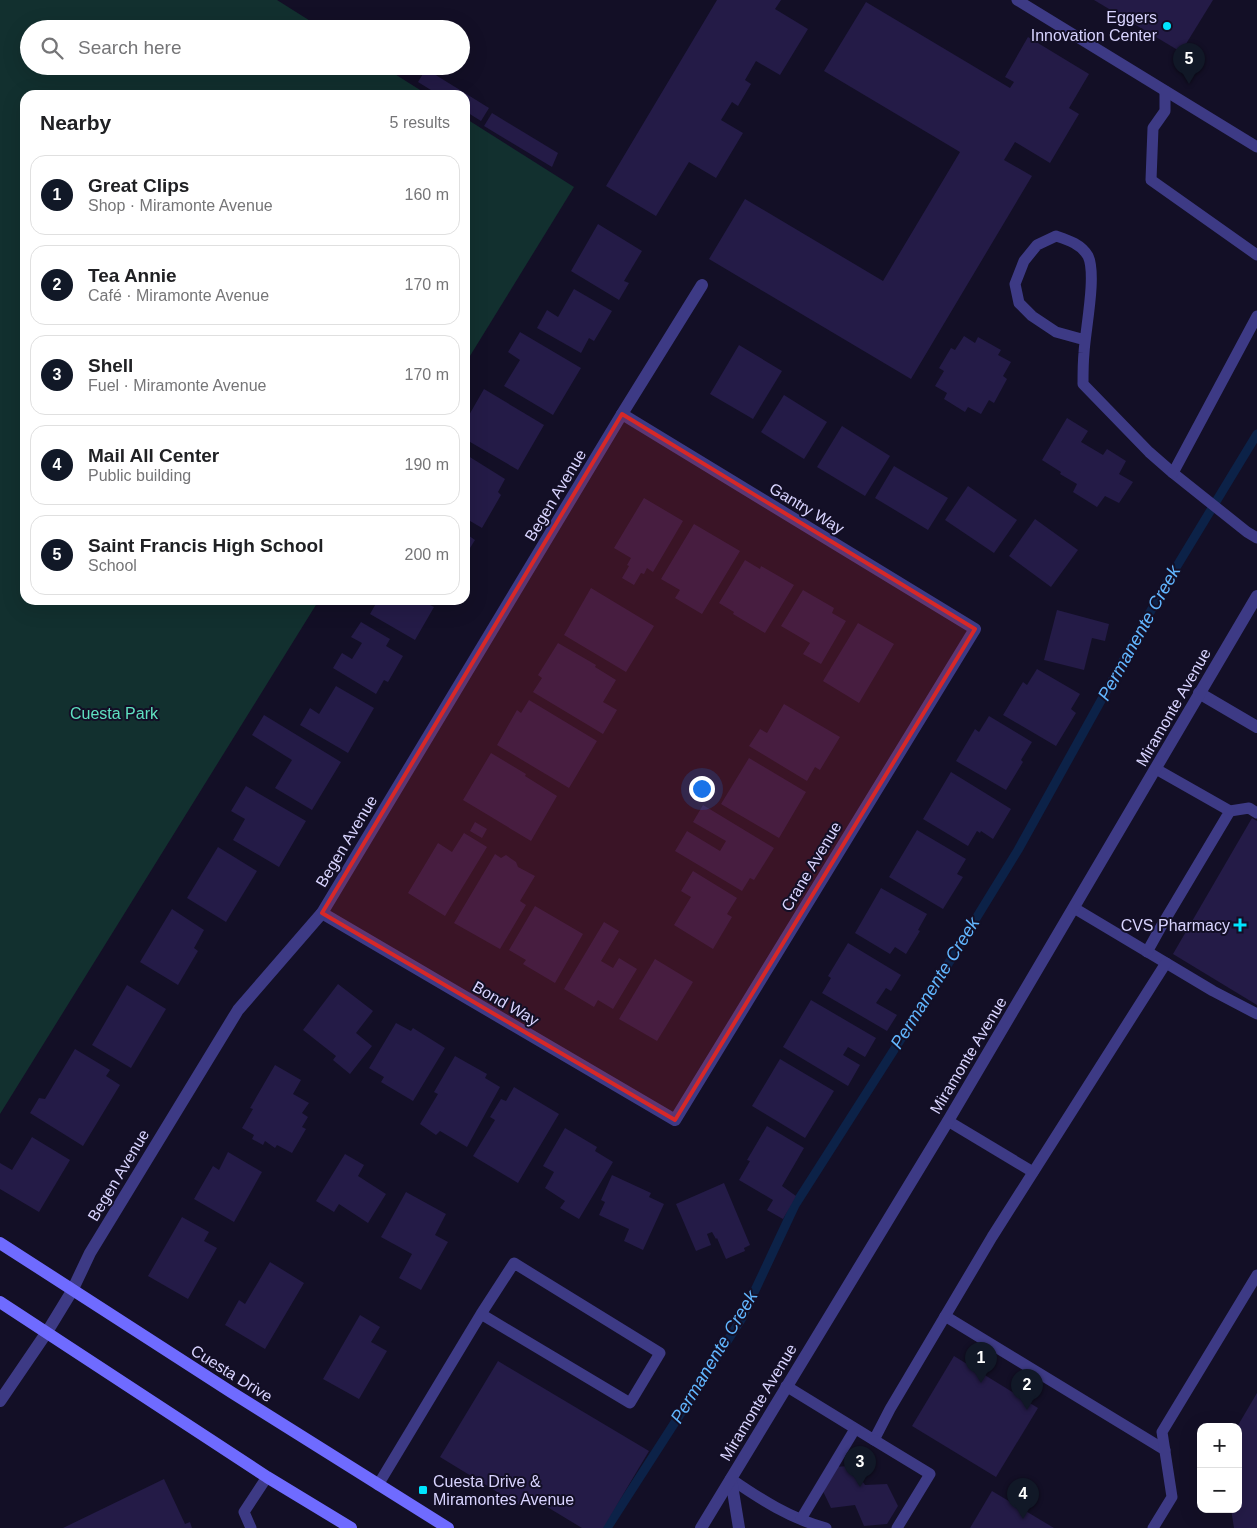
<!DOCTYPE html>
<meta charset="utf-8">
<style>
:root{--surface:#fff;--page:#f2f2f2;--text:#202124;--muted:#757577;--line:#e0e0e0;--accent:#111827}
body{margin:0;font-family:Arial,sans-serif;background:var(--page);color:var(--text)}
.controls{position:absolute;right:15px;bottom:15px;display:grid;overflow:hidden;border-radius:10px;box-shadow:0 5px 20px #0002}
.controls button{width:45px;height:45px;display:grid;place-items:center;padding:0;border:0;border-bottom:1px solid var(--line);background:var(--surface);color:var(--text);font:25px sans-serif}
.you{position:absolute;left:701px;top:788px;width:18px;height:18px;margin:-12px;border:4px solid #fff;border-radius:50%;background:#1a73e8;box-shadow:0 0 0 8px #1a73e833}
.badge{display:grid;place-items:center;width:32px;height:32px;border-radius:50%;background:var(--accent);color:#fff;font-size:16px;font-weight:700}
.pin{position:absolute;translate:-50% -41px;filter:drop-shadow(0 1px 2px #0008)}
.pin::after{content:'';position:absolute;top:26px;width:18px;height:15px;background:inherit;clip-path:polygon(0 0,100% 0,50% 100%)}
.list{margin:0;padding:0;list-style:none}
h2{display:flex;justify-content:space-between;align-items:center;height:65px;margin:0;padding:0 20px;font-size:21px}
h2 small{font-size:16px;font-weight:400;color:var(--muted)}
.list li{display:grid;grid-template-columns:32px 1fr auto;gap:15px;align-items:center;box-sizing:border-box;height:80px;margin:0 10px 10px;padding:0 10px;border:1px solid var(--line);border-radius:15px}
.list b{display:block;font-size:19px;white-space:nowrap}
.list p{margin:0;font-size:16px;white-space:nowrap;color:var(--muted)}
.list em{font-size:16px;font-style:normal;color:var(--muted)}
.icon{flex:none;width:28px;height:28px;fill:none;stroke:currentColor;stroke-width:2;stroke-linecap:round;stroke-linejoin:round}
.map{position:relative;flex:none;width:1257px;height:1528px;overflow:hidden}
.search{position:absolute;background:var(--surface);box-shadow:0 5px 20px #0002;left:20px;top:20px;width:450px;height:55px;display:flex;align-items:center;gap:12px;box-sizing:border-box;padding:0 18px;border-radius:28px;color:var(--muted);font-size:19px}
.panel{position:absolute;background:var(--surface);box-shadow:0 5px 20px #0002;left:20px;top:90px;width:450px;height:515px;border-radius:15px}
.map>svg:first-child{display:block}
.green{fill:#12302f}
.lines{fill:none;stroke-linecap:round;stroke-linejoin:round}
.stream{stroke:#0c2248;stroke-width:9}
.building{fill:#241b47}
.service{stroke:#3d3a85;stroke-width:11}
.minor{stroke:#3d3a85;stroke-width:12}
.tertiary{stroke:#3d3a85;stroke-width:12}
.secondary{stroke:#6f6bff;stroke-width:12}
.marked{fill:#d62828;fill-opacity:0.2;stroke:#d62828;stroke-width:4;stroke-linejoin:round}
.poi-dot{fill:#00e5ff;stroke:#130f26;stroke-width:2}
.labels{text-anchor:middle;stroke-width:4;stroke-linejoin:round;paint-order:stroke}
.poi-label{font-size:16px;fill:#d9d4ff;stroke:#130f26;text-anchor:end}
.street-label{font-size:16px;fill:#d9d4ff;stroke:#130f26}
.park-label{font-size:16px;fill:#5fe0c0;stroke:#130f26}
.water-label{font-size:18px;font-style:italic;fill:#62b6ff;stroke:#130f26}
</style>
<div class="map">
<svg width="1257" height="1528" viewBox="0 0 1257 1528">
<rect width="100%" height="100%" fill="#130f26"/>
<g class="green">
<polygon points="0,0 277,0 323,29 29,29 29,66 382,66 428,95 25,95 25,600 319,600 0,1114"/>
<polygon points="465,118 574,187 465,364"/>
</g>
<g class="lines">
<polyline class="stream" points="607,1528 742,1318 795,1205 929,995 1018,850 1163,589 1257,434"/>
</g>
<g class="building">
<polygon points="717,0 781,0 775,9 808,29 780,75 756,61 745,80 751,84 738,106 732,102 721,120 743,133 716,178 689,162 656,216 606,186"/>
<polygon points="1094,0 1213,0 1181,52"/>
<polygon points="866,2 1010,88 1014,82 1005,77 1028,37 1089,74 1069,108 1079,114 1050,163 1015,142 1004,160 1032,176 911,379 709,259 745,199 883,281 960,152 824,71"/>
<polygon points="426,69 489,108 481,121 465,111 465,95 439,95 418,82"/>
<polygon points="492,113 558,153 552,167 484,126"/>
<polygon points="598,224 642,251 624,281 629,283 619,300 571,271"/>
<polygon points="574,289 612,311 594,341 589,338 581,353 537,328 547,310 558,317"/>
<polygon points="520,332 581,368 553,415 504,386 520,360 508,352"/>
<polygon points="964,336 975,343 978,337 1001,350 998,355 1011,362 1003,376 1007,379 994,403 989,400 981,414 968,407 965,412 944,399 947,393 935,386 944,371 939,368 951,348 955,350"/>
<polygon points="739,345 782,371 753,419 710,394"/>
<polygon points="484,389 544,425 518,470 465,439 465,422"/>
<polygon points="784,395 827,422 804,459 761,432"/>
<polygon points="1067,418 1088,431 1081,442 1103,455 1107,449 1126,461 1119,474 1133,482 1119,503 1105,496 1097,507 1073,492 1077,484 1060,474 1061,472 1042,460"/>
<polygon points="842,426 890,456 865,496 817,467"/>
<polygon points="465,454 505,479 498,492 501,495 482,528 465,518"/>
<polygon points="894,466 948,498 928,530 875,498"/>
<polygon points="968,486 1017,520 994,553 945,520"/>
<polygon points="644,498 683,521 653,572 647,568 644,574 641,573 634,585 622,578 629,566 627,565 631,558 614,548"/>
<polygon points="1035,519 1078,550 1051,587 1009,556"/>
<polygon points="694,524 740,551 702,614 675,598 680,590 661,579"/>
<polygon points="465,533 475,540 465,556"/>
<polygon points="745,560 760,569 761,566 794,585 765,633 733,614 734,612 719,603"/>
<polygon points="591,588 654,626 626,672 564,635"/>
<polygon points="803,590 834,608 832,613 846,621 821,664 803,654 810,643 781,626"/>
<polygon points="378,600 433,600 430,605 434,607 415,640 370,614"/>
<polygon points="1057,610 1109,624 1105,641 1092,638 1084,670 1044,660"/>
<polygon points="361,622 390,639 386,646 403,656 388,682 384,680 376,694 333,668 342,653 352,659 362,643 351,637"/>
<polygon points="858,623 894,644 859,703 823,681"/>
<polygon points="558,643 596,665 595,667 616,680 603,702 617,710 603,734 533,692 542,678 538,675"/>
<polygon points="1037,669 1080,694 1071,709 1076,713 1056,746 1003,715 1023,682 1027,685"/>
<polygon points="336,686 374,708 348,753 300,725 310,708 319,714"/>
<polygon points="529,700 597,741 569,788 497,745 517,710 521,713"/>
<polygon points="784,704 840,737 820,770 815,767 807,781 749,746 760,729 767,733"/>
<polygon points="264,715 341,762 312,810 275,788 292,760 252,735"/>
<polygon points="989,716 1032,742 1021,760 1023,762 1006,790 956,761 975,729 979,732"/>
<polygon points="491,753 526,774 525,776 557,796 531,841 463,800"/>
<polygon points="749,758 806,792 779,838 721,804"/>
<polygon points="951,772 1011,809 993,839 981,831 980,833 977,831 968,846 923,819"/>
<polygon points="246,786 306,821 279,867 233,840 245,819 231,811"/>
<polygon points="703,805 774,848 754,880 750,878 742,891 675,851 687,831 720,851 726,841 693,822"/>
<polygon points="1252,818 1257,821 1257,1005 1173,954"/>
<polygon points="475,822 487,829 482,838 470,831"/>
<polygon points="917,830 966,859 957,874 963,877 943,909 889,877"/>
<polygon points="464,833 487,847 445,916 408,893 438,843 452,852"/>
<polygon points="218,847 257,871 226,922 187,898"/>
<polygon points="495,854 501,858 506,855 516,862 518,867 535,876 520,901 526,905 500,949 454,923"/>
<polygon points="693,871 737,898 727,914 732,917 713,949 674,925 691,897 681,891"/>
<polygon points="881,888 927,914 918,930 920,931 906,954 895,947 890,954 855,933"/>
<polygon points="535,906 583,934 555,983 523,964 526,960 509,950"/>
<polygon points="172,909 204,930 194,948 198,951 178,985 140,962"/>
<polygon points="604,922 619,931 601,961 613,968 619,958 637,969 613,1009 598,1000 594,1007 564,989"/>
<polygon points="848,943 901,975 891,991 886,988 876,1003 897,1015 887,1031 822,993 831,978 828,976"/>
<polygon points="655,959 693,982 657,1041 619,1019"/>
<polygon points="338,984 373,1011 356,1033 372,1046 350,1074 333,1060 336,1056 303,1030"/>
<polygon points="127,985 166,1009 131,1068 92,1045"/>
<polygon points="811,1000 876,1038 865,1057 848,1047 843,1055 860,1065 848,1086 783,1047"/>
<polygon points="396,1023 411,1031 413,1028 445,1048 413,1101 381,1082 384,1077 369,1068"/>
<polygon points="75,1049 110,1070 106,1076 120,1085 83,1146 30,1113 39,1098 45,1099"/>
<polygon points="455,1056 487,1074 485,1078 500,1087 467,1147 440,1131 436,1135 420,1124 438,1094 434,1092"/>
<polygon points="780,1059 834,1091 805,1138 752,1106"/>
<polygon points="275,1065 301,1080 293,1094 309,1103 302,1113 308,1117 302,1127 306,1129 292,1153 277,1145 275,1148 265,1141 263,1145 252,1139 254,1135 242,1128 253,1109 250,1108"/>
<polygon points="514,1087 559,1114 518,1183 473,1156 495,1120 490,1117 501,1099 506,1101"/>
<polygon points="767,1126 804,1148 782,1186 796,1196 783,1219 767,1210 773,1200 739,1180 750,1161 747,1160"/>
<polygon points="565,1128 597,1147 595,1151 613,1162 579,1219 560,1208 565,1201 545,1188 554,1172 543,1166"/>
<polygon points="32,1137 70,1160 39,1212 0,1189 0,1163 12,1170"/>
<polygon points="228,1152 262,1172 234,1222 194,1199 213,1166 219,1170"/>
<polygon points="345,1154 364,1165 358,1176 386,1194 368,1223 339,1204 334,1212 316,1201"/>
<polygon points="612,1175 651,1193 649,1197 664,1204 643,1250 624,1241 629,1229 599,1215 605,1202 601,1200"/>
<polygon points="724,1183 750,1245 744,1248 745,1251 726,1259 717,1238 716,1239 712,1232 707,1234 711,1245 696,1251 676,1204"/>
<polygon points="406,1192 446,1214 435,1235 448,1242 421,1290 399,1278 412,1254 381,1237"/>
<polygon points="182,1217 209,1232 204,1241 217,1248 188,1299 148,1276"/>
<polygon points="270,1262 304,1283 265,1349 225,1325 239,1300 245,1304"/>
<polygon points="360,1315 380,1327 371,1342 387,1351 359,1399 323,1379"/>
<polygon points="954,1356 1038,1408 996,1477 912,1426"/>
<polygon points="498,1361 649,1451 603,1528 582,1528 529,1496 522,1507 440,1457"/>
<polygon points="1257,1393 1257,1528 1234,1528 1231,1509 1238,1509 1238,1427 1237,1427"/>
<polygon points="852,1466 865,1485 887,1484 898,1506 887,1524 864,1526 855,1505 831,1508 820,1485 830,1467"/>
<polygon points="164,1479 185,1524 190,1522 192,1528 63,1528"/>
<polygon points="992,1491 1054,1528 970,1528"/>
</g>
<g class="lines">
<g class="service">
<polyline points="1017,0 1257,147"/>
<polyline points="1165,91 1165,111 1153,128 1151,180 1257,255"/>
<path d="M 1085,340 L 1056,332 L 1032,316 L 1019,303 L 1015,284 L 1024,261 L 1037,245 L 1056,236 C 1068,240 1081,244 1088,256 C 1097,275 1085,331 1084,353 C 1083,363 1083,374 1083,384 L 1149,452 L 1173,473 L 1247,532 L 1257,538"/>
<polyline points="1173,473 1257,316"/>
<polyline points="1230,811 1249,808 1257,813"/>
<polyline points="1074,908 1213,991 1257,1014"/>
<polyline points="1147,952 1162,925 1230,811 1156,769"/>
<polyline points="948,1121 1033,1172"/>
<polyline points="945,1316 1165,1450"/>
<polyline points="786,1386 874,1440 890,1409 992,1237 1166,963"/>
<polyline points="874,1440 930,1474 897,1528"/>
<path d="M 731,1479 C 760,1499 791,1519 826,1528"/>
<polyline points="378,1485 481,1314 630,1403 660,1353 514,1263 481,1314"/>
<polyline points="801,1519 855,1429"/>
<polyline points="251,1528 244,1512 267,1477"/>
<polyline points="1153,1528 1172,1497 1162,1432 1257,1275"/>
</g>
<g class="minor">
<polyline points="1199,693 1257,727"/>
<polyline points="322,913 675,1120 975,629 622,414"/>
<polyline points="0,1401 47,1332 72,1291 90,1253 238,1010 322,913 622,414 702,285"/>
</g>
<g class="tertiary">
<polyline points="731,1479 739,1528"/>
<polyline points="701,1528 948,1121 1257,596"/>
</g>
<g class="secondary">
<polyline points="0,1243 231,1392 448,1528"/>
<polyline points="0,1302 267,1477 351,1528"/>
</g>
</g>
<path class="marked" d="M 622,414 L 975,629 L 675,1120 L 322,913 Z"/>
<g class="poi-dot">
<circle cx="1167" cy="26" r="5"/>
<path d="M1237.5 917.5h5v5h5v5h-5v5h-5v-5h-5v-5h5z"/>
<rect x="418" y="1485" width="10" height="10" rx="2.5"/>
</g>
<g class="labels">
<g class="poi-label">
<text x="1157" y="23">Eggers<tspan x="1157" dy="18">Innovation Center</tspan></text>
<text x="1230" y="931">CVS Pharmacy</text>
<text x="433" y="1487" text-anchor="start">Cuesta Drive &amp;<tspan x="433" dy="18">Miramontes Avenue</tspan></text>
</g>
<g class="street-label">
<text transform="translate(555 495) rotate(-59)" y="6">Begen Avenue</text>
<text transform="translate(807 508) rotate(31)" y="6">Gantry Way</text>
<text transform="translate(1173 707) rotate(-60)" y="6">Miramonte Avenue</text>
<text transform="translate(346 841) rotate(-59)" y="6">Begen Avenue</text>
<text transform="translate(811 866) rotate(-59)" y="6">Crane Avenue</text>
<text transform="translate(506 1003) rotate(30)" y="6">Bond Way</text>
<text transform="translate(968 1055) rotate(-59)" y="6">Miramonte Avenue</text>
<text transform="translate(118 1175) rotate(-59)" y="6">Begen Avenue</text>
<text transform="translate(232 1373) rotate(32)" y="6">Cuesta Drive</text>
<text transform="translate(758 1402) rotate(-59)" y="6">Miramonte Avenue</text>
</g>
<g class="park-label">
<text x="114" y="719">Cuesta Park</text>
</g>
<g class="water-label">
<text transform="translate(1139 633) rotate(-61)" y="6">Permanente Creek</text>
<text transform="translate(935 983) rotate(-58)" y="6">Permanente Creek</text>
<text transform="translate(714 1357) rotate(-59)" y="6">Permanente Creek</text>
</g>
</g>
</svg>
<div class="controls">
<button>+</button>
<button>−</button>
</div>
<div class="you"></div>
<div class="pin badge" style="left:981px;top:1383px">1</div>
<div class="pin badge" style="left:1027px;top:1410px">2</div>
<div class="pin badge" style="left:860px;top:1487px">3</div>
<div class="pin badge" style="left:1023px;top:1519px">4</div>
<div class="pin badge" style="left:1189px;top:84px">5</div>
<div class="search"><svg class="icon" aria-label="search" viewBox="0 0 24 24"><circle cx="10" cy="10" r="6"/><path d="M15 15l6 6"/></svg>Search here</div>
<section class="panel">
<h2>Nearby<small>5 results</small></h2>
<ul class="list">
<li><span class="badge">1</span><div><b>Great Clips</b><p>Shop · Miramonte Avenue</p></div><em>160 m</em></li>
<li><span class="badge">2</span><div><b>Tea Annie</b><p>Café · Miramonte Avenue</p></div><em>170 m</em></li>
<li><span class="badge">3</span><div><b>Shell</b><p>Fuel · Miramonte Avenue</p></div><em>170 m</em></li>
<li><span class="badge">4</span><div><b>Mail All Center</b><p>Public building</p></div><em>190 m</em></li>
<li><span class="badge">5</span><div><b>Saint Francis High School</b><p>School</p></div><em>200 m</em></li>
</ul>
</section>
</div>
